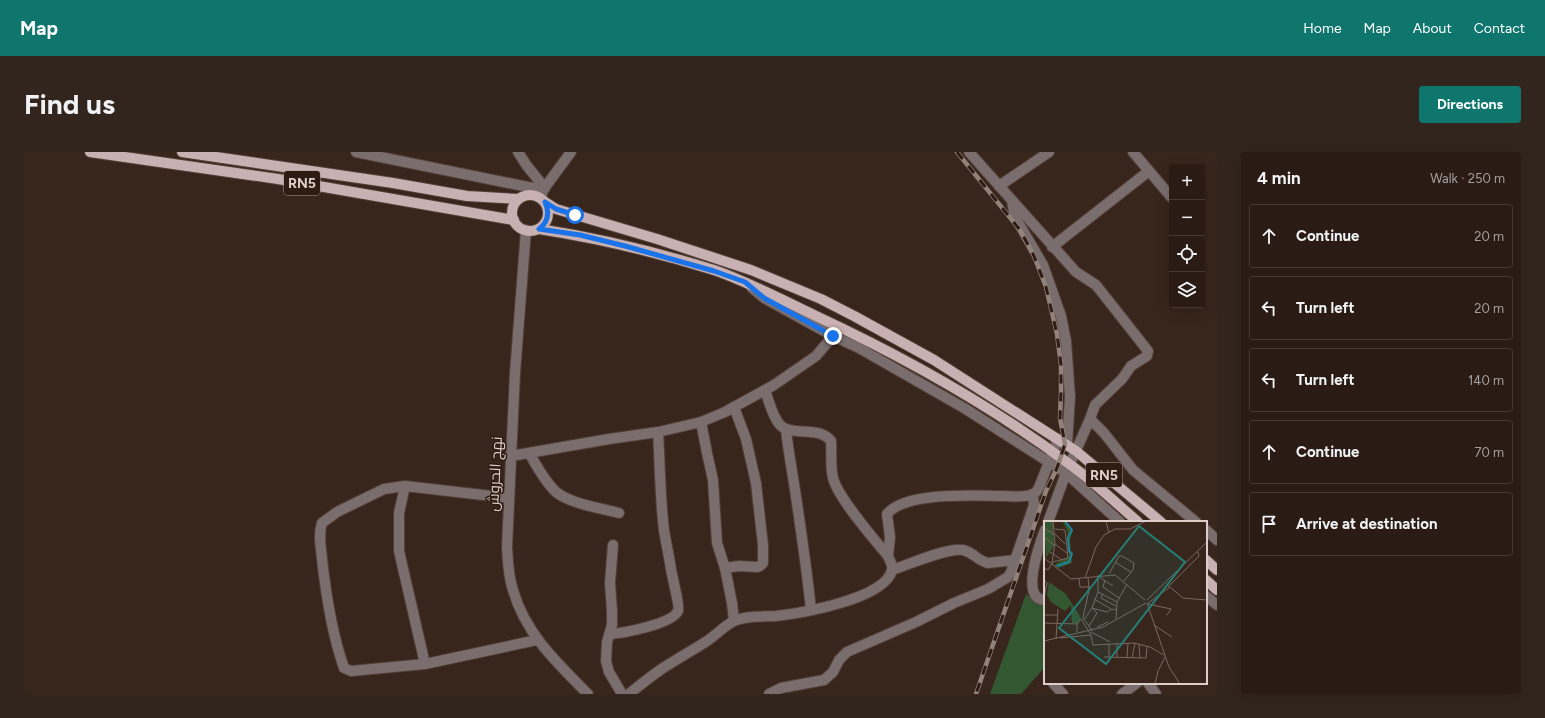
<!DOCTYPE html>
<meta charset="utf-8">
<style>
:root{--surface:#2a1c14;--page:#32251d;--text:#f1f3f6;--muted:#a5a1a0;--line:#463a34;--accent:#0f766e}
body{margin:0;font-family:Figtree,Cairo,sans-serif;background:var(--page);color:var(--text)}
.controls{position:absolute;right:12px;top:12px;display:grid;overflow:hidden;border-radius:4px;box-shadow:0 4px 16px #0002}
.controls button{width:36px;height:36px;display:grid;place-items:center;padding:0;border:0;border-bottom:1px solid var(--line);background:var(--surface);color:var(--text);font:20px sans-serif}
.stop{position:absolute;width:12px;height:12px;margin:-9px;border:3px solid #1a73e8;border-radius:50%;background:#fff}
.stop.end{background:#1a73e8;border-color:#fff;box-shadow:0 1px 4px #0008}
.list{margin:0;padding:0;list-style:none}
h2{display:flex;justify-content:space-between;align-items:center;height:52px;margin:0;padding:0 16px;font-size:17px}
h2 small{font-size:13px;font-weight:400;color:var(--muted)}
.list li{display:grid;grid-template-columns:26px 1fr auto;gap:12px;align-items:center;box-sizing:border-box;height:64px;margin:0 8px 8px;padding:0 8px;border:1px solid var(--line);border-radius:4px}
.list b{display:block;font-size:15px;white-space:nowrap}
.list em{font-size:13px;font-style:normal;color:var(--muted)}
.icon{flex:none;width:22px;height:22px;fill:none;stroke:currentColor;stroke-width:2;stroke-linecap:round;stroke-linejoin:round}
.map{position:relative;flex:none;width:1193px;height:542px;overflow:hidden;border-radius:4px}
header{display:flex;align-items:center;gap:24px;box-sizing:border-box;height:56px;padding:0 20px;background:var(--accent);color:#fff}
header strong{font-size:19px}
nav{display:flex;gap:22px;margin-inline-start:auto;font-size:14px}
.intro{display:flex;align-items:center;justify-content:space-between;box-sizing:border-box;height:96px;padding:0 24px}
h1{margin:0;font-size:28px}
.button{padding:10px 18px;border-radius:4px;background:var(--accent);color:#fff;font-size:14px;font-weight:700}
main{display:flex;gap:24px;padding:0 24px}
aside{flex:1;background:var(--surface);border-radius:4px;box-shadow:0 4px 16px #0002}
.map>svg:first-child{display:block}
.green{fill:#335731}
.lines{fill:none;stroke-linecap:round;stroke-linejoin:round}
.minor-casing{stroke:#524037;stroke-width:12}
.major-casing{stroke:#524037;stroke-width:12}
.minor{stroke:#796d6e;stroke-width:10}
.major{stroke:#c9b0b2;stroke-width:10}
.rail-casing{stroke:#91827a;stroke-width:4.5}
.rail{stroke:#2e1b12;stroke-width:3;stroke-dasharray:9;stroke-linecap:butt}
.route{stroke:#1a73e8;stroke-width:5}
.labels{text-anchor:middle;stroke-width:3;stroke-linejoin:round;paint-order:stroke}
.shield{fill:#2e1b12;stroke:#a89992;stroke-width:1}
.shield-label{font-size:14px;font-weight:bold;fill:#dccfc9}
.street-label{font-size:15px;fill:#dccfc9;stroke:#2e1b12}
.inset-river{fill:none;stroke:#1d849b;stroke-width:2}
.inset-road{fill:none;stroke:#7a6961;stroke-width:1}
.view{fill:#247f77;fill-opacity:0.15;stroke:#247f77;stroke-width:2}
.inset-edge{fill:none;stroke:#dccfc9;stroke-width:2}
</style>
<header>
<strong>Map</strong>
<nav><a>Home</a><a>Map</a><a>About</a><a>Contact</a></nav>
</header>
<div class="intro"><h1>Find us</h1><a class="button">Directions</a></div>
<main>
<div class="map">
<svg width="1193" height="542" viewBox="0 0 1193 542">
<rect width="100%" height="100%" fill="#38251b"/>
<polygon class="green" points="1002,442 1010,448 1021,444 1021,515 997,542 966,542"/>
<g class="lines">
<defs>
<g id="minor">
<polyline points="332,0 519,38"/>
<polyline points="494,0 503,14 521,36"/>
<polyline points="945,0 1052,120 1072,133 1124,199 1123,204 1107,214 1098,227 1071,253 1066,267"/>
<polyline points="1109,0 1148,46"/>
<polyline points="975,34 1025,0"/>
<polyline points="517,46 519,38 547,0"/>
<polyline points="988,49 991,65 1019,113 1037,164 1042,189 1046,245 1043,293"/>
<path d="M 502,78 L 491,221 L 483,395 C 484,409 484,424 489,438 C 501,481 533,511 564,542"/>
<polyline points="1028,95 1125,19"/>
<polyline points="728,136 740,146 809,184 835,196 940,256 1042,321 1096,370"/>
<polyline points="677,270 683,301 689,328 693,391 701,416 708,451 710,469"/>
<path d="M 762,277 C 764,298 768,318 771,338 C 777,378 783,418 787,458"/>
<path d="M 505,301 C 513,314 521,330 532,340 C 547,352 576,356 595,361"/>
<polyline points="487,304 585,287 634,280 677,270 701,260 750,233 792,204 809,184"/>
<polyline points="381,334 375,361 375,399 401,512"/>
<path d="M 485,346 L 381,334 L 360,337 L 313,360 L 298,371 C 294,383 297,395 298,407 C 302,443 308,482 320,516 L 327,519 L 401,512 L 513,488"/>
<polyline points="1024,370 1042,321 1066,267 1080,281 1109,318 1172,370"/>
<path d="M 1021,378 C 1016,391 995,448 1021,448"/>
<polyline points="1182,378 1193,388"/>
<polyline points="589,393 586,431 588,459 588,473 583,490 582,509 585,520 598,542"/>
<path d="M 864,404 L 866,385 L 863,362 C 882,339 950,344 979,344 C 988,344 1001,346 1009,342 C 1013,340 1015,336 1016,333 L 1034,287"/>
<polyline points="701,416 715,414 733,415 736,414 739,411 739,393 732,331 722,287 710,255"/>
<path d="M 868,418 C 884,413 924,395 939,398 C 949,400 954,409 964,411 L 991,408"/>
<polyline points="1182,444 1193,453"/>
<path d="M 586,482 C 600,481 648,472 654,459 C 656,455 648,424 647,417 C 645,404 642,391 640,378 C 636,346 636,312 634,280"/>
<polyline points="1029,531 1039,542"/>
<polyline points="1124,531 1132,542"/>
<path d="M 605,542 C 616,533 627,524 639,516 C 653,507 669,498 683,489 C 692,483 700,474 710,469 C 722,463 739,465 752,464 C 778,461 861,447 868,418 C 869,413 866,409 864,404 C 850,387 814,346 809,326 C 806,314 808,301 807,289 C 794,273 768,285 756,273 C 748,264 745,249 741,238"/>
<polyline points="745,542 757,536 800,528 809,520 815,508 823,500 892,470 930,451 964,437 984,425 987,420 1010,353 1009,342"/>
<polyline points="1098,542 1113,531"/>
</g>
<g id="major">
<polyline points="66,0 254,27 490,68"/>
<polyline points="158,0 369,31 443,44 494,47"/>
<circle cx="506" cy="61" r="18"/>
<polyline points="521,50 532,57 633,87 727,118 797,147 830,164 910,208 1052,299 1137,370"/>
<path d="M 515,77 C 574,86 632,100 690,118 C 725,130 758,148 792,164 C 880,205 966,253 1044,311 C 1069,329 1091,350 1114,370"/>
<polyline points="1182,408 1193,418"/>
<polyline points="1182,428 1193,438"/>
</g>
</defs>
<use href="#minor" class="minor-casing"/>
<use href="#major" class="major-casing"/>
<use href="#minor" class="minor"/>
<use href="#major" class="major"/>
<defs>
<polyline id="rail" points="933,0 996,78 1010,104 1022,135 1033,182 1037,213 1037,240 1036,266 1041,292 1033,316 1022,339 952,542"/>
</defs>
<use href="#rail" class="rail-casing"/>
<use href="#rail" class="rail"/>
</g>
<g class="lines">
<path class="route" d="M 551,63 L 532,57 L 521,50 C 526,61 524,70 515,77 L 556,83 L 601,94 L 690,119 L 721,130 L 740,146 L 809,184"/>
</g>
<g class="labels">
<g class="shield">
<rect x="260" y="19" width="36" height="24" rx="3"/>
<rect x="1062" y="311" width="36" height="24" rx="3"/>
</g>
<g class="shield-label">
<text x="278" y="36">RN5</text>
<text x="1080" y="328">RN5</text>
</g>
<g class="street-label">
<text transform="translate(471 322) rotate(-87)" y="5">نهج الحروش</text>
</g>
</g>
<g transform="translate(1020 369)">
<rect width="163" height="163" fill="#38251b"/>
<path d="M 0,0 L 9,0 L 10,25 L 2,37 ZM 18,0 L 22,0 L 29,9 L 26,18 L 28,42 L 14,47 L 10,44 L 25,35 L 23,9 ZM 5,61 L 22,73 L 37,97 L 34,102 L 28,102 L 27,84 L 21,90 L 7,81 L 3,74 Z" fill="#335731"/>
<path class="inset-river" d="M 13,45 L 25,41 L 28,33 L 25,30 L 24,17 L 28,9 L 21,0"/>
<path class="inset-road" d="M 62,0 L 65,12M 0,7 L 11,14M 11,13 L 21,23M 0,16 L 10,24M 11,23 L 24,33M 6,31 L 18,39M 0,37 L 27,58 L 71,54 L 101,79M 71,41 L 87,51M 8,42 L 11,22 L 9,0M 0,47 L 4,49 L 9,41 L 24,37 L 21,9 L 11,8M 65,53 L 75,35 L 78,35 L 90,42 L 89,49 L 80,60M 54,54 L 54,71 L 48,87 L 63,91 L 68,88 L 72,89M 44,56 L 45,69 L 39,97 L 45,105M 55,56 L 69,65M 41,57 L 52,26 L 60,14 L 71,8 L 86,8 L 102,0M 35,58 L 36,66 L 46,66M 0,59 L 3,62 L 0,78M 61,59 L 59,66 L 75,77M 124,66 L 155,35 L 154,31M 54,71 L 73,81M 59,73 L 57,77 L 72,85M 50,78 L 67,88M 103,79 L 163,21M 103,82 L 125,146 L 136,163M 103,83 L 126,66 L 139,77 L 163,79M 104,83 L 127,88 L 123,94M 0,94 L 14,94M 72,98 L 73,81 L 83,63M 40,99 L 48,87M 0,102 L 33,103 L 33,111M 110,104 L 128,116M 53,106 L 64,101M 48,110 L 45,105 L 53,92 L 49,88M 47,111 L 66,121M 47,114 L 49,124 L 90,122 L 106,126 L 120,134M 16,117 L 47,114 L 37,98 L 33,103M 12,118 L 14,88M 0,120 L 59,106 L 102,82M 65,123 L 65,136M 95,123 L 96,137M 60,136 L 102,137 L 103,125M 73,136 L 73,122M 83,136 L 84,122M 88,137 L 91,122M 111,163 L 114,150 L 121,136"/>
<path class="view" d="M 95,5 L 141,41 L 62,143 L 15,107 Z"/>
<rect width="163" height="163" class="inset-edge"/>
</g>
</svg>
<div class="controls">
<button>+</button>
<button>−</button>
<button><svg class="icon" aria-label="locate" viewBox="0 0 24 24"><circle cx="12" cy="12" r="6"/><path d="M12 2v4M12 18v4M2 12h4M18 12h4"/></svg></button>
<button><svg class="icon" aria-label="layers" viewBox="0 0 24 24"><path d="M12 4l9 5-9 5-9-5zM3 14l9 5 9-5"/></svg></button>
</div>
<div class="stop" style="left:551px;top:63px"></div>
<div class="stop end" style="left:809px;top:184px"></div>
</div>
<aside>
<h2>4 min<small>Walk · 250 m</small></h2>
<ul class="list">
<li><svg class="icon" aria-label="ahead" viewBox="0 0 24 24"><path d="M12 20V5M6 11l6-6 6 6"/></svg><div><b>Continue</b></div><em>20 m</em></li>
<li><svg class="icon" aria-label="left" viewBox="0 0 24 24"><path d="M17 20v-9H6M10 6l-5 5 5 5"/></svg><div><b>Turn left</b></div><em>20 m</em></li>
<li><svg class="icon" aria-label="left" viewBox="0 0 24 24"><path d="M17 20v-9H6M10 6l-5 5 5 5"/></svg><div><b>Turn left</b></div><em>140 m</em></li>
<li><svg class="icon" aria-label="ahead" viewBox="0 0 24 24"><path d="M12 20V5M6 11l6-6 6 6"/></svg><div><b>Continue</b></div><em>70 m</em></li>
<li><svg class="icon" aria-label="arrive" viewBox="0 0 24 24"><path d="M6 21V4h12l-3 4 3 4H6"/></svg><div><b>Arrive at destination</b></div></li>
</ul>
</aside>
</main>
